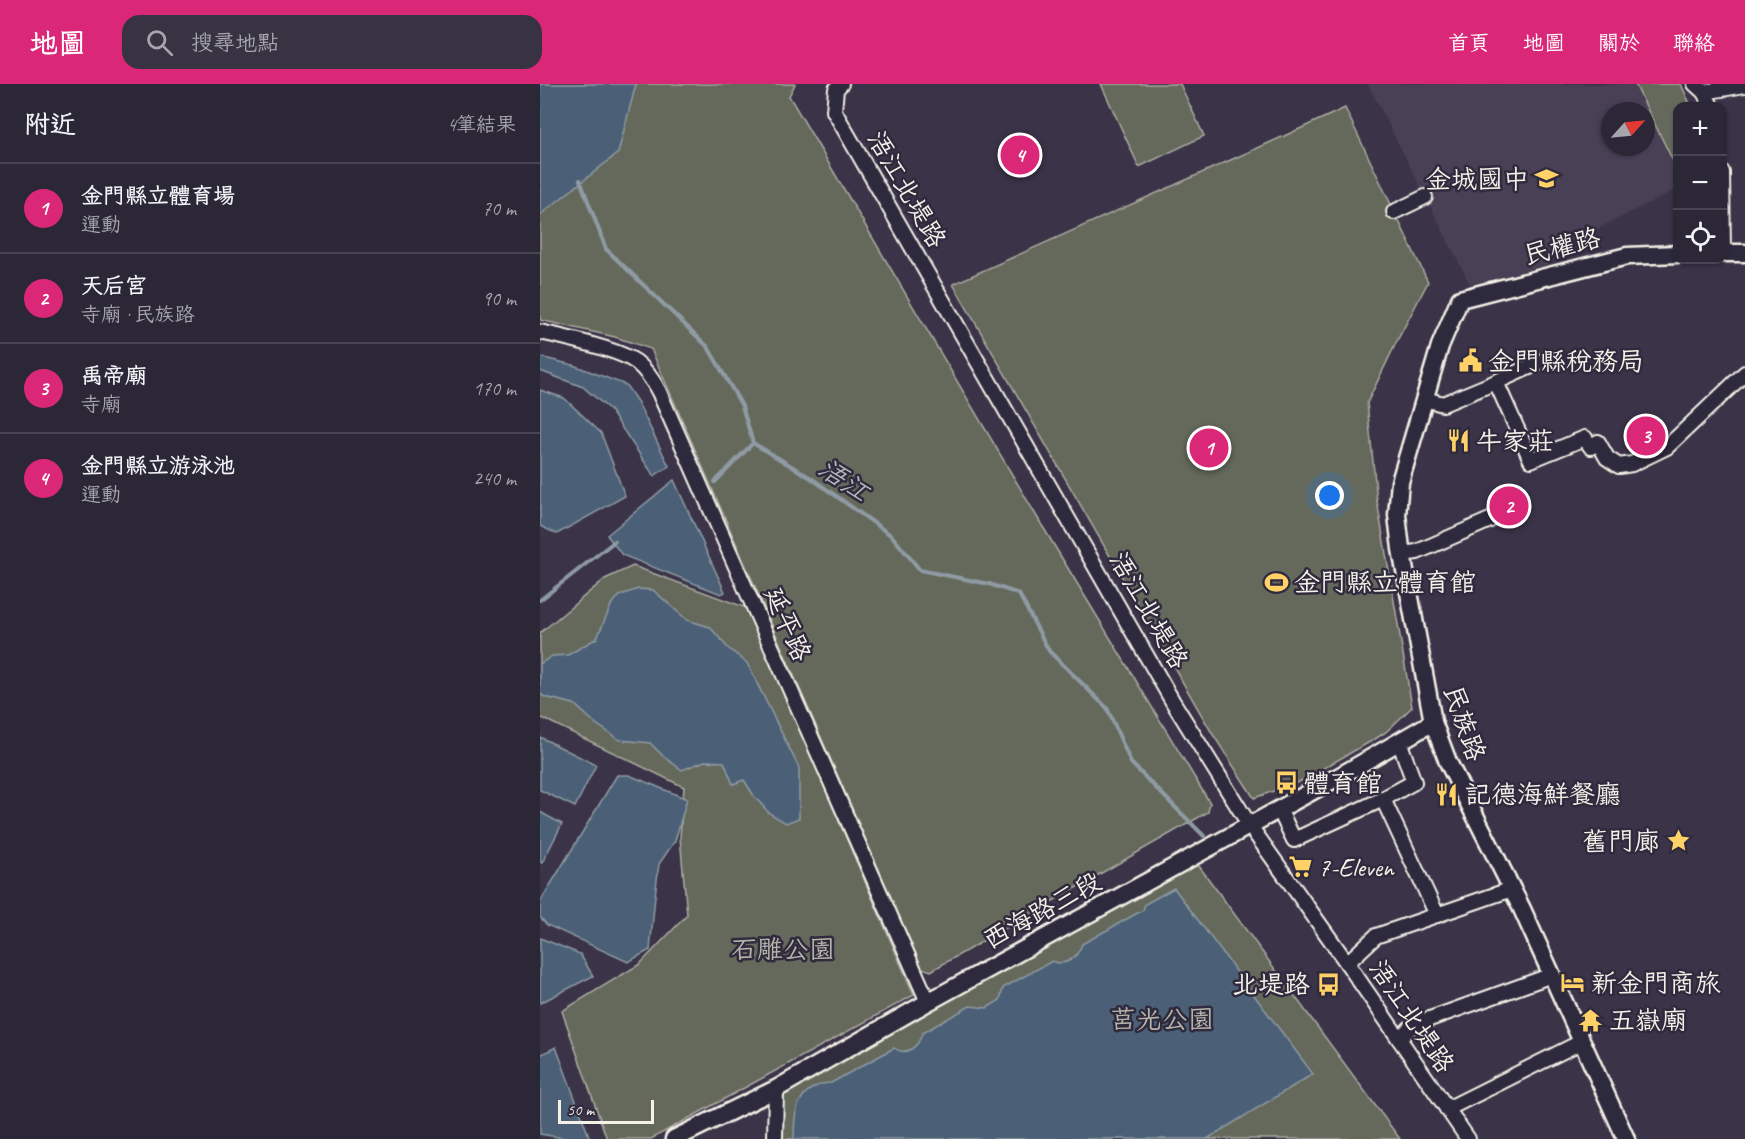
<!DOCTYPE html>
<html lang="zh-TW">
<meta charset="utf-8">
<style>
:root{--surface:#2c2737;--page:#383342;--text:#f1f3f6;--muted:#a6a5ad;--line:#484452;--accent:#db2777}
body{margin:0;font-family:Caveat,"LXGW WenKai TC",sans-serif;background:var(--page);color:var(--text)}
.controls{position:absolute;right:18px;top:18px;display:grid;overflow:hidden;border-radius:12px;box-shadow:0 2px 4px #0004}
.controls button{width:54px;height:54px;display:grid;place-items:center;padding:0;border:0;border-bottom:2px solid var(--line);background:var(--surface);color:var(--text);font:30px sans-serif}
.compass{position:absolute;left:1061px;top:18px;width:54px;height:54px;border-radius:50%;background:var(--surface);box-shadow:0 2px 4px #0004;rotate:63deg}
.scale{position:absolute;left:18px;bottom:15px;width:96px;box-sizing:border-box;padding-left:6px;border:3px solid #f4f1e8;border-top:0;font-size:16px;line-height:21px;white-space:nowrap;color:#f4f1e8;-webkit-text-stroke:4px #2f2a3d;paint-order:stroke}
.you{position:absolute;left:790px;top:412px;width:21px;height:21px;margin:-15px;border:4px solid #fff;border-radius:50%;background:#1a73e8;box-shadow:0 0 0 9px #1a73e833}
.badge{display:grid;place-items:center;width:39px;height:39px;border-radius:50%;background:var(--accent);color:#fff;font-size:20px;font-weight:700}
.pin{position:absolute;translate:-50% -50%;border:3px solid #fff;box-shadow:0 2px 6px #0006}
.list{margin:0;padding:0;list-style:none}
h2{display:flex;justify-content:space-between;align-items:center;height:78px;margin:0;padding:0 24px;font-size:26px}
h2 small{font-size:20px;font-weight:400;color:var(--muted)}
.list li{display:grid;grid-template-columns:39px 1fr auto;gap:18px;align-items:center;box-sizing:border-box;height:90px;padding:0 24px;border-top:2px solid var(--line)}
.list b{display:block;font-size:22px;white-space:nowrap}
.list p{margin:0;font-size:20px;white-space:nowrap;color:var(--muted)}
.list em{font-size:20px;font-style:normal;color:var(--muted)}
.icon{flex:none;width:33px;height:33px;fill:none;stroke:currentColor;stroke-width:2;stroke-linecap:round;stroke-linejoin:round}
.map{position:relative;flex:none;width:1205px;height:1055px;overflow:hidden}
header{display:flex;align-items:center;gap:36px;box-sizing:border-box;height:84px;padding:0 30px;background:var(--accent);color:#fff}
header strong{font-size:28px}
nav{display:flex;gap:33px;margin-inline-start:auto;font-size:21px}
.search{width:420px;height:54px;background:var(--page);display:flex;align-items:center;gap:15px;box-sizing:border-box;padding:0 21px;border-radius:18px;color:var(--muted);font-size:22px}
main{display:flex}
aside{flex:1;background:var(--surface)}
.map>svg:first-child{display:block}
.built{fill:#4a4057;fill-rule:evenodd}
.green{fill:#65695b;stroke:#acada2;stroke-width:1.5}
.water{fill:#4c6177;stroke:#8f9ba4;stroke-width:1.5}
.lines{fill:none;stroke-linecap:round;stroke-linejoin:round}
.stream{stroke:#8f9ba4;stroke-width:4}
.minor-casing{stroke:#f4f1e8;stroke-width:18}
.major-casing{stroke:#f4f1e8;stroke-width:21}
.minor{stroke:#2f2a3d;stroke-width:14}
.major{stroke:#2f2a3d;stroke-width:16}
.labels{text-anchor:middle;stroke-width:5;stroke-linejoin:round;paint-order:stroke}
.poi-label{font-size:26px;fill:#f4f1e8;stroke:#2f2a3d;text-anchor:start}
.street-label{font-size:26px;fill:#f4f1e8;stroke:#2f2a3d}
.park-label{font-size:26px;fill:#b4b4a9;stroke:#2f2a3d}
.water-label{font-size:27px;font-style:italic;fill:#b1b7bb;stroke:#2f2a3d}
</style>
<header>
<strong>地圖</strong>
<div class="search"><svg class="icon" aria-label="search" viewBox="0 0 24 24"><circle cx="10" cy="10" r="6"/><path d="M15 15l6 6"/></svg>搜尋地點</div>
<nav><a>首頁</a><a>地圖</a><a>關於</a><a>聯絡</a></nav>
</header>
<main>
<aside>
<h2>附近<small>4筆結果</small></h2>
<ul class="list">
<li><span class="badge">1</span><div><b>金門縣立體育場</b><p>運動</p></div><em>70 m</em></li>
<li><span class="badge">2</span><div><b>天后宮</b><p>寺廟 · 民族路</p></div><em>90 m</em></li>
<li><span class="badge">3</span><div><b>禹帝廟</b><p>寺廟</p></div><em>170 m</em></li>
<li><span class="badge">4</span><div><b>金門縣立游泳池</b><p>運動</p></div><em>240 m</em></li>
</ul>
</aside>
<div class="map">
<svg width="1205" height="1055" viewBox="0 0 1205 1055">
<rect width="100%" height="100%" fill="#3b3449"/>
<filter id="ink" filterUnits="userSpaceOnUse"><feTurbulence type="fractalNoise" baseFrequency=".0167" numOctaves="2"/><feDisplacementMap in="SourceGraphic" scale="12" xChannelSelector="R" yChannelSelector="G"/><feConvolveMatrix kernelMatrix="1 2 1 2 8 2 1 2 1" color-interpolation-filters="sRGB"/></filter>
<g filter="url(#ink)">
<path class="built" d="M 828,0 L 1095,0 L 1137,85 L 1137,105 L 1003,172 L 1008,181 L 930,200 ZM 1070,27 L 1106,27 L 1106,63 L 1070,63 Z"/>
<g class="green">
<polygon points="0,0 255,0 249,12 503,443 670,719 668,728 391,887 382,884 111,265 75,253 0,236"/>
<polygon points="561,0 640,0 664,52 599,83"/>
<polygon points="1095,0 1141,0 1151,22 1138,22 1137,85"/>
<polygon points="805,24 888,198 857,257 827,319 837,417 872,623 846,648 835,655 759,698 714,714 672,649 413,200 742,53"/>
<polygon points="93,482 207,524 374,911 111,1055 67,1055 22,927 100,880 147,831 140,753 144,703 0,633 0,549 65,495"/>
<polygon points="656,778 860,1055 241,1055 242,1006"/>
</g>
<g class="water">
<polygon points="0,0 96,0 78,69 0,131"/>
<polygon points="0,273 33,281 86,301 98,319 129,382 114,392 70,326 43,303 0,287"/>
<polygon points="0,306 24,314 61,349 85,412 17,450 0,442"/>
<polygon points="134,396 185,508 181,510 82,471 67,451"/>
<polygon points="98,505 113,506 147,536 170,543 188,564 207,579 259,684 259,734 246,739 229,729 214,712 204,696 193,700 184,678 165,677 142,686 124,673 110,659 80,656 56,640 34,620 5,613 0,610 0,580 12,572 28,571 57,554 72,519 81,511"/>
<polygon points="0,653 56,681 35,723 0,706"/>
<polygon points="77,691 89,691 147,715 135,757 119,780 115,812 110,866 88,878 7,841 0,833 0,818"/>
<polygon points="0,728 22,740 2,779 0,778"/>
<path d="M 634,804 L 773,990 L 667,1055 L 254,1055 C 254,1037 254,1014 273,1004 C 279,1001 283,999 291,999 L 354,964 C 367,973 379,962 382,949 L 430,922 L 447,924 L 460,916 L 463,904 L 512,877 C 526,883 537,874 542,860 L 603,826 L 605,820 Z"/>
<polygon points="0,854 40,870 53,892 0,919"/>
<polygon points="16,963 50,1055 30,1055 0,1050 0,971"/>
</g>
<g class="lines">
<g class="stream">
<polyline points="40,96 66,165 168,263 202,322 213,359 271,394 352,452 380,486 449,500 479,510 509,567 567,624 591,679 664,752"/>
<polyline points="175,398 213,359"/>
<polyline points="0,516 75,457"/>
</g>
<defs>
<g id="minor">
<polyline points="301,0 296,5 294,27 633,618 710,742 807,879 928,1055"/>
<polyline points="1155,0 1164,8 1171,22"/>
<polyline points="1164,8 1205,1"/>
<polyline points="1182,88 1183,169"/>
<polyline points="854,128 885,113"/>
<path d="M 0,248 C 23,253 78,265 96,278 C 106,286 113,296 119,308 L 388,918"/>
<polyline points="956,298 1007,275"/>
<polyline points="885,315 903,320 956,298 991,376 1045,354 1051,363 1058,358 1067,374 1079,382 1092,380 1127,363 1205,289"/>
<polyline points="862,470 877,468 950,436"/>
<polyline points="859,657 874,698 843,715 897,831"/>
<polyline points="739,725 754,756 843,715"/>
<polyline points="807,879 836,852 972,805"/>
<polyline points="859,955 873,941 1012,891"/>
<polyline points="907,1025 1041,958"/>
<polyline points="235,1055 236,1005"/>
</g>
<g id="major">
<polyline points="1182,169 1205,169"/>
<polyline points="134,1055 236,1005 388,918 798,693 893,638"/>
<polyline points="1086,1055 982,825 908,678 893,638 861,465 857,431 860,398 900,262 920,215 1087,172 1138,170"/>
</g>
</defs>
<use href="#minor" class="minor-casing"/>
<use href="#major" class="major-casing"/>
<use href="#minor" class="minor"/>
<use href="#major" class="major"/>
</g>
</g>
<defs>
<symbol id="school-bare" viewBox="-9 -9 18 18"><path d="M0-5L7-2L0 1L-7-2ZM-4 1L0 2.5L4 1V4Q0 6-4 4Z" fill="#ffd166" stroke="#2f2a3d" stroke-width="2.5" paint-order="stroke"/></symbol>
<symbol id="civic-bare" viewBox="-9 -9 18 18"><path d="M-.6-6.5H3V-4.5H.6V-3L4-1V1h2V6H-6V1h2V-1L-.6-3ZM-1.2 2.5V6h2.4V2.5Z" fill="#ffd166" stroke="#2f2a3d" stroke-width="2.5" paint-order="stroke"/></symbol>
<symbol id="restaurant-bare" viewBox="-9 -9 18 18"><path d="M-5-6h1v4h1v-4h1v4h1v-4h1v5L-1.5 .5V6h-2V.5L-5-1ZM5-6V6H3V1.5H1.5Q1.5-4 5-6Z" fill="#ffd166" stroke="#2f2a3d" stroke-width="2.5" paint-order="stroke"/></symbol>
<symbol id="stadium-bare" viewBox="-9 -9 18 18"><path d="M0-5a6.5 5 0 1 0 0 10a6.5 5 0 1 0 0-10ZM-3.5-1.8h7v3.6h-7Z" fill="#ffd166" stroke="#2f2a3d" stroke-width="2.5" paint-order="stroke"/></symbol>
<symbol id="bus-bare" viewBox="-9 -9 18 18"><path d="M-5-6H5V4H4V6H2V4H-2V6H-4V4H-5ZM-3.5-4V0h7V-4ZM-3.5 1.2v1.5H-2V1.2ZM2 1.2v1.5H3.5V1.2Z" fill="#ffd166" stroke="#2f2a3d" stroke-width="2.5" paint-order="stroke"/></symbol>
<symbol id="sight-bare" viewBox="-9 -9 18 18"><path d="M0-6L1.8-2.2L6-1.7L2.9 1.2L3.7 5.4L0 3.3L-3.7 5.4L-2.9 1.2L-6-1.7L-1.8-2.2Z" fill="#ffd166" stroke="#2f2a3d" stroke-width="2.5" paint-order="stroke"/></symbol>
<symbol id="supermarket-bare" viewBox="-9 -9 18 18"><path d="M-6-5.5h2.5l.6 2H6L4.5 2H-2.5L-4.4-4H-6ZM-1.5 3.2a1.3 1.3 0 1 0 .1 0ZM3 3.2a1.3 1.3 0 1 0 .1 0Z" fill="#ffd166" stroke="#2f2a3d" stroke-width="2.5" paint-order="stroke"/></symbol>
<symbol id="hotel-bare" viewBox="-9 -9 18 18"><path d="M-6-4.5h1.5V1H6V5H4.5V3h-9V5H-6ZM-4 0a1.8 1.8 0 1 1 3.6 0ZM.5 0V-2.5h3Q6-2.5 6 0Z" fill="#ffd166" stroke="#2f2a3d" stroke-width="2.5" paint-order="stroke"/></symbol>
<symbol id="temple-bare" viewBox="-9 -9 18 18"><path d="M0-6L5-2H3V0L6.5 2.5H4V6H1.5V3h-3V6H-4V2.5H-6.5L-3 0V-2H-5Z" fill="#ffd166" stroke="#2f2a3d" stroke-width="2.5" paint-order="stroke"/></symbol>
</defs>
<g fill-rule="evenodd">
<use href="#school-bare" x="990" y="78" width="33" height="33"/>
<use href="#civic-bare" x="914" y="260" width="33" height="33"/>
<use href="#restaurant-bare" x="902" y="340" width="33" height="33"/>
<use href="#stadium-bare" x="720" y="482" width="33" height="33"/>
<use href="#bus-bare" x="730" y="682" width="33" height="33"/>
<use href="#restaurant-bare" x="890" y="694" width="33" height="33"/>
<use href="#sight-bare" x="1122" y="740" width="33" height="33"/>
<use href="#supermarket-bare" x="744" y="766" width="33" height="33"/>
<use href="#hotel-bare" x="1016" y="882" width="33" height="33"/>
<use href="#bus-bare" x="772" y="884" width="33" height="33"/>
<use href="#temple-bare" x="1034" y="920" width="33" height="33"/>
</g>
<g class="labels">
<g class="poi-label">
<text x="989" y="104" text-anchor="end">金城國中</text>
<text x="948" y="286">金門縣稅務局</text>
<text x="936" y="366">牛家莊</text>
<text x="754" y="507">金門縣立體育館</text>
<text x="764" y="708">體育館</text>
<text x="925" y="719">記德海鮮餐廳</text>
<text x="1120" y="766" text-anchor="end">舊門廊</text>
<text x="778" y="792">7-Eleven</text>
<text x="1051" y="908">新金門商旅</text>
<text x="770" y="909" text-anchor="end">北堤路</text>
<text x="1069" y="945">五嶽廟</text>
</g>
<g class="street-label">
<text transform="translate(367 105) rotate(60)" y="9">浯江北堤路</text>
<text transform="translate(1022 162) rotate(-14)" y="9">民權路</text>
<text transform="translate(609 526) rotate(60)" y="9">浯江北堤路</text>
<text transform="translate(248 540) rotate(66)" y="9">延平路</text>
<text transform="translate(925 639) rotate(71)" y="9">民族路</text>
<text transform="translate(502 826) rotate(-29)" y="9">西海路三段</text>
<text transform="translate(872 932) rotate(56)" y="9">浯江北堤路</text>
</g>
<g class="park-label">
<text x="243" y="874">石雕公園</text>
<text x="622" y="944">莒光公園</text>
</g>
<g class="water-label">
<text transform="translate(304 396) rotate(34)" y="9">浯江</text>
</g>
</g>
</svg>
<div class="controls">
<button>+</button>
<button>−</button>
<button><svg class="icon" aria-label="locate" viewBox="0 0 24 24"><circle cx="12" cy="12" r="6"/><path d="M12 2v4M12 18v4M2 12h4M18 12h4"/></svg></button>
</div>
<svg class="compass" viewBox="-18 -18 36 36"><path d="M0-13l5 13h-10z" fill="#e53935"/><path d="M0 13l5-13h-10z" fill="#a6a5ad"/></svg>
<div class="scale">50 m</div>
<div class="you"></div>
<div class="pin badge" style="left:669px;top:364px">1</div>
<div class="pin badge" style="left:969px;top:422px">2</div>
<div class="pin badge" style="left:1106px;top:352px">3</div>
<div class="pin badge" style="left:480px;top:71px">4</div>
</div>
</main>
